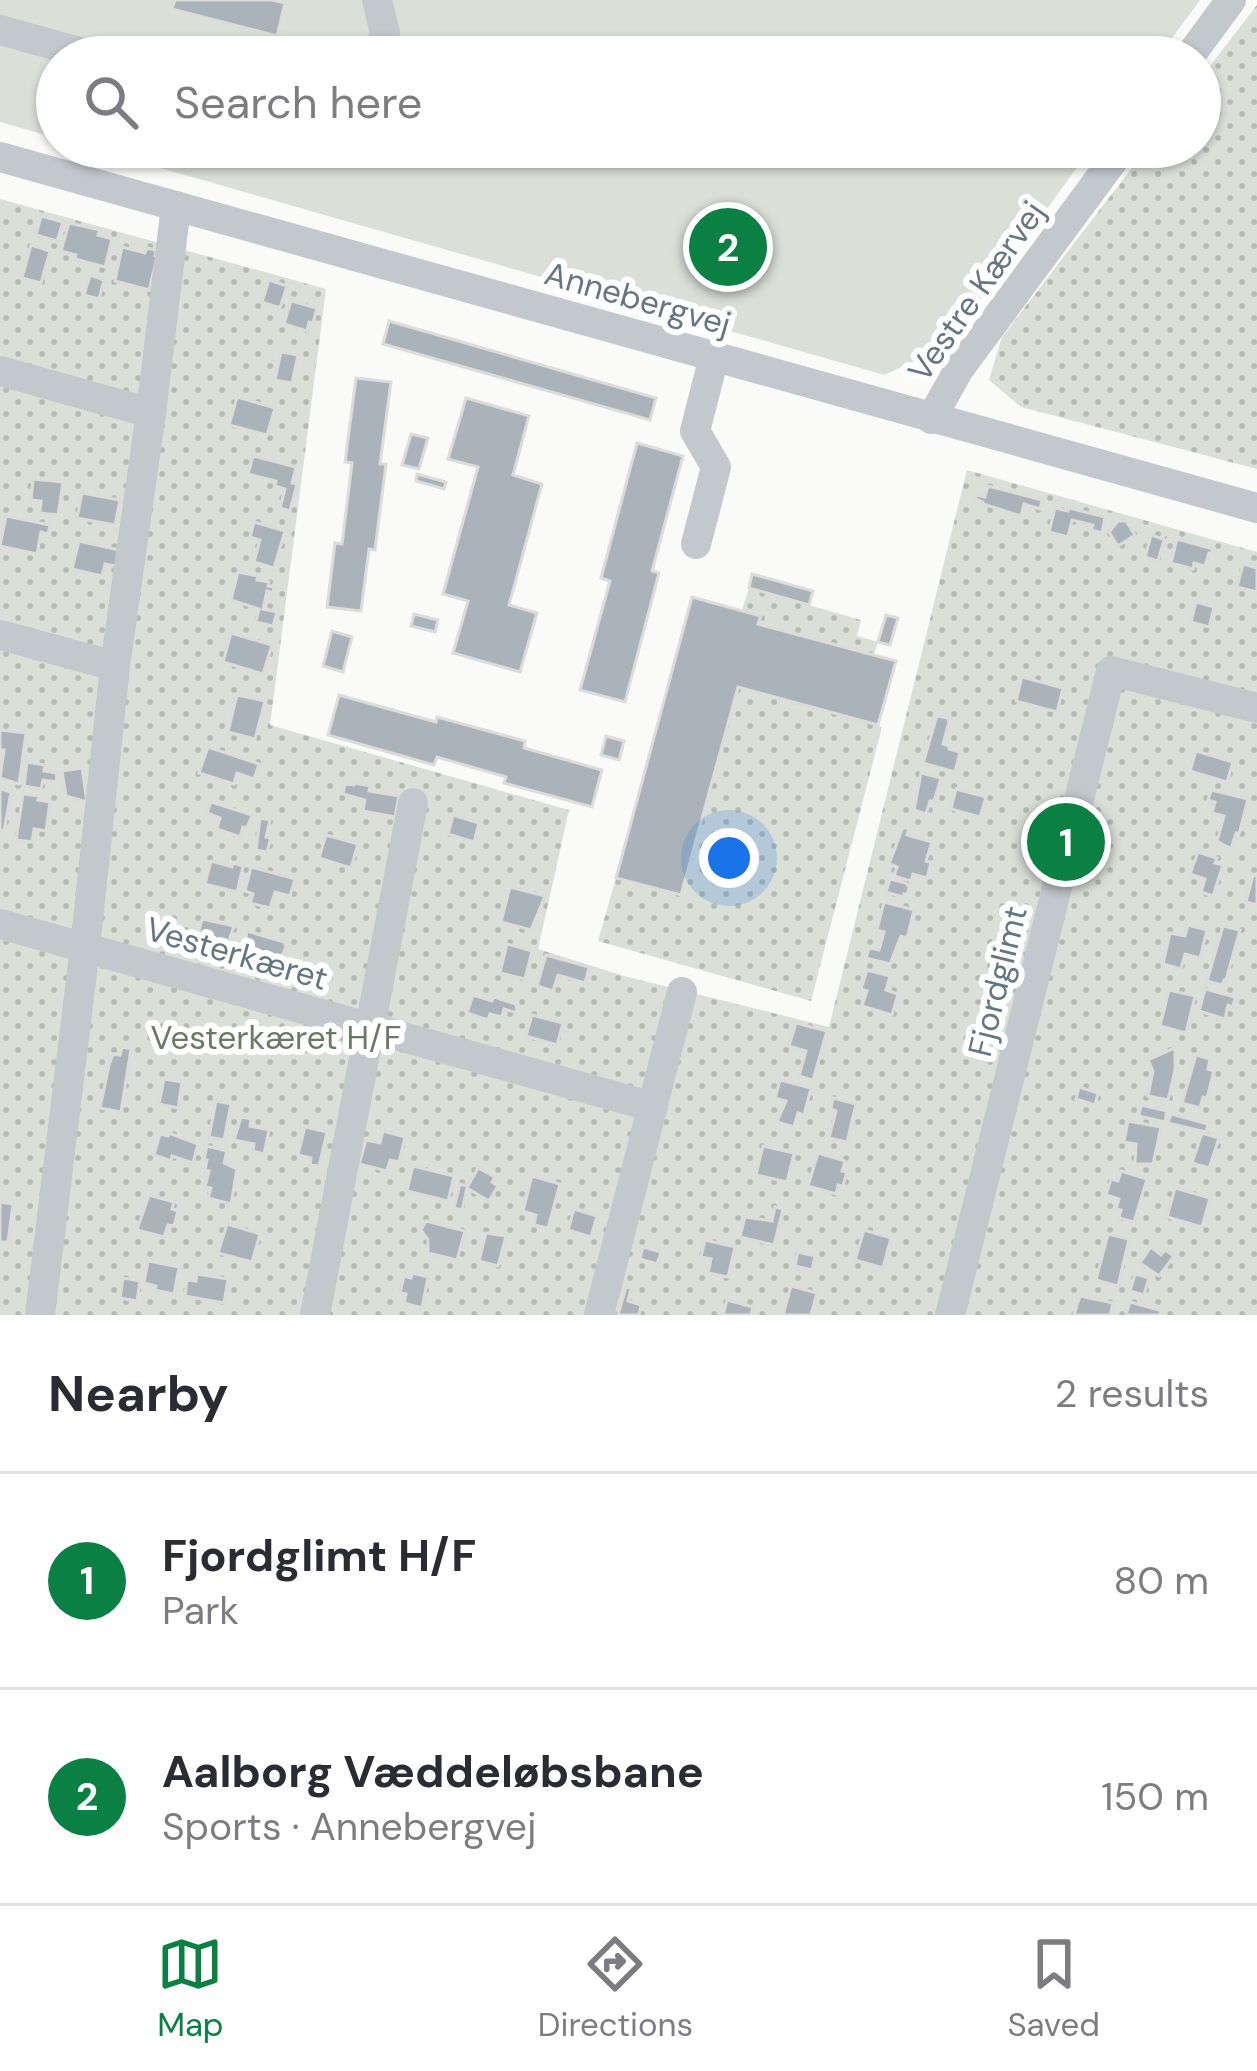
<!DOCTYPE html>
<meta charset="utf-8">
<style>
:root{--surface:#fff;--page:#f2f2f3;--text:#2b2b33;--muted:#7c7c81;--line:#e1e1e2;--accent:#0b8043}
body{margin:0;font-family:"DM Sans",sans-serif;background:var(--page);color:var(--text)}
.you{position:absolute;left:729px;top:858px;width:42px;height:42px;margin:-30px;border:9px solid #fff;border-radius:50%;background:#1a73e8;box-shadow:0 0 0 18px #1a73e833}
.badge{display:grid;place-items:center;width:78px;height:78px;border-radius:50%;background:var(--accent);color:#fff;font-size:39px;font-weight:700}
.pin{position:absolute;translate:-50% -50%;border:6px solid #fff;box-shadow:0 3px 12px #0006}
.list{margin:0;padding:0;list-style:none}
h2{display:flex;justify-content:space-between;align-items:center;height:156px;margin:0;padding:0 48px;font-size:51px}
h2 small{font-size:39px;font-weight:400;color:var(--muted)}
.list li{display:grid;grid-template-columns:78px 1fr auto;gap:36px;align-items:center;box-sizing:border-box;height:216px;padding:0 48px;border-top:3px solid var(--line)}
.list b{display:block;font-size:45px;white-space:nowrap}
.list p{margin:0;font-size:39px;white-space:nowrap;color:var(--muted)}
.list em{font-size:39px;font-style:normal;color:var(--muted)}
.icon{flex:none;width:66px;height:66px;fill:none;stroke:currentColor;stroke-width:2;stroke-linecap:round;stroke-linejoin:round}
.map{position:relative;flex:none;width:1257px;height:1315px;overflow:hidden}
.search{position:absolute;background:var(--surface);box-shadow:0 3px 9px #0004;left:36px;right:36px;top:36px;height:132px;display:flex;align-items:center;gap:30px;box-sizing:border-box;padding:0 42px;border-radius:66px;color:var(--muted);font-size:45px}
.sheet{height:588px;background:var(--surface)}
nav{display:flex;justify-content:space-around;align-items:center;box-sizing:border-box;height:168px;border-top:3px solid var(--line);background:var(--surface);font-size:33px;color:var(--muted)}
nav a{display:grid;justify-items:center;gap:6px}
nav .on{color:var(--accent)}
.map>svg:first-child{display:block}
.green{fill:url(#green-dots)}
.pitch{fill:#dadfd7}
.building{fill:#aab3b9;stroke:#dcdcda;stroke-width:3}
.lines{fill:none;stroke-linecap:round;stroke-linejoin:round}
.minor{stroke:#c3c8cc;stroke-width:30}
.labels{text-anchor:middle;stroke-width:12;stroke-linejoin:round;paint-order:stroke}
.street-label{font-size:33px;fill:#657683;stroke:#fff}
.park-label{font-size:33px;fill:#687a64;stroke:#fff}
</style>
<div class="map">
<svg width="1257" height="1315" viewBox="0 0 1257 1315">
<defs>
<pattern id="green-dots" width="8" height="8" patternUnits="userSpaceOnUse" patternTransform="scale(3)"><rect width="8" height="8" fill="#dadfd7"/><path d="M2 2h.1M6 6h.1" fill="none" stroke="#b4b9b4" stroke-width="1.8" stroke-linecap="round"/></pattern>
</defs>
<rect width="100%" height="100%" fill="#fafaf8"/>
<g class="green">
<polygon points="1257,5 1257,469 1021,407 989,380 1002,337 1148,147 1200,147 1200,79"/>
<polygon points="0,199 326,289 270,725 569,810 538,949 624,976 829,1027 967,470 1257,552 1257,1315 0,1315"/>
<polygon points="749,588 861,620 857,636 878,642 874,655 758,624 760,616 742,610"/>
<polygon points="738,687 882,727 811,1001 598,941 616,878 682,895"/>
</g>
<g class="pitch">
<polygon points="0,0 1200,0 1158,57 57,57 57,138 0,122"/>
<polygon points="87,147 1092,147 946,347 884,375"/>
</g>
<g class="building">
<polygon points="175,0 272,0 285,3 277,36 172,9"/>
<polygon points="41,216 63,222 57,241 36,235"/>
<polygon points="69,223 100,230 98,235 112,239 105,267 75,259 76,255 61,251"/>
<polygon points="31,245 50,251 41,283 22,278"/>
<polygon points="122,247 145,253 147,248 156,250 155,256 157,257 149,290 115,281"/>
<polygon points="90,275 104,280 99,299 84,295"/>
<polygon points="269,280 287,286 280,308 262,302"/>
<polygon points="291,301 317,308 313,323 309,322 307,331 284,324"/>
<polygon points="389,321 656,398 650,420 383,344"/>
<polygon points="281,352 298,355 292,383 275,380"/>
<polygon points="356,378 391,382 380,464 386,464 375,550 369,549 361,611 327,607 335,543 342,544 352,463 345,462"/>
<polygon points="237,397 275,408 267,435 229,425"/>
<polygon points="466,398 529,416 513,475 542,484 509,605 537,613 520,672 453,653 468,601 443,594 478,467 448,459"/>
<polygon points="411,434 428,438 419,469 402,465"/>
<polygon points="637,443 683,456 652,571 659,573 625,702 580,690 610,581 601,578"/>
<polygon points="253,456 296,467 292,483 297,484 290,511 280,508 285,489 275,486 276,481 248,474"/>
<polygon points="417,474 446,482 444,489 416,481"/>
<polygon points="33,479 63,482 58,515 40,513 41,501 31,500"/>
<polygon points="988,486 1042,500 1040,509 1024,504 1021,516 983,504 983,502 975,499 976,495 985,497"/>
<polygon points="82,493 120,500 115,525 77,518"/>
<polygon points="1055,508 1068,511 1069,508 1105,517 1102,533 1091,530 1093,525 1072,520 1068,537 1049,532"/>
<polygon points="6,516 50,525 48,534 41,532 37,554 0,546"/>
<polygon points="1118,521 1126,521 1135,535 1118,546 1109,532"/>
<polygon points="254,522 285,531 274,568 254,562 260,540 250,537"/>
<polygon points="1165,534 1169,535 1167,541 1164,540 1158,561 1145,557 1151,535 1163,539"/>
<polygon points="1177,539 1213,549 1212,553 1209,553 1205,566 1194,563 1193,569 1171,563"/>
<polygon points="79,541 119,550 116,566 105,564 102,576 72,569"/>
<polygon points="1243,564 1257,568 1257,592 1237,587"/>
<polygon points="238,572 258,576 257,580 269,582 268,586 274,587 273,593 267,591 263,609 277,612 273,626 256,622 259,609 231,600"/>
<polygon points="752,574 813,591 809,605 749,588"/>
<polygon points="692,597 761,616 758,624 896,661 878,725 738,687 681,895 616,878"/>
<polygon points="1196,602 1214,607 1209,627 1191,622"/>
<polygon points="414,614 438,620 435,632 411,626"/>
<polygon points="886,615 898,618 890,645 878,642"/>
<polygon points="332,631 352,637 343,672 323,666"/>
<polygon points="231,633 272,645 263,674 223,662"/>
<polygon points="1022,677 1063,688 1057,712 1016,701"/>
<polygon points="237,695 265,701 255,739 228,732"/>
<polygon points="339,695 436,722 437,717 525,741 524,748 602,770 592,807 504,783 506,777 437,757 434,765 328,735"/>
<polygon points="937,716 948,718 949,722 943,744 949,746 949,749 960,752 955,772 923,763"/>
<polygon points="0,730 26,733 19,784 0,778 4,750 0,750"/>
<polygon points="606,736 624,741 619,760 601,755"/>
<polygon points="208,747 259,764 254,779 237,773 234,784 199,773"/>
<polygon points="1196,751 1233,762 1227,782 1190,771"/>
<polygon points="27,762 45,765 44,771 57,773 56,782 43,780 41,789 24,786"/>
<polygon points="82,768 87,802 66,796 62,771"/>
<polygon points="921,773 941,778 934,801 930,801 926,814 914,810"/>
<polygon points="355,783 370,786 369,791 399,796 395,817 363,811 365,800 343,794 345,784 354,785"/>
<polygon points="0,789 11,792 4,831 0,830"/>
<polygon points="956,789 986,797 980,817 951,809"/>
<polygon points="1211,790 1248,799 1239,834 1236,833 1231,849 1217,841 1224,816 1212,813 1215,802 1208,800"/>
<polygon points="23,794 39,796 38,800 50,802 46,831 34,829 32,842 16,840"/>
<polygon points="211,802 252,815 247,828 243,827 240,837 217,829 220,818 207,813"/>
<polygon points="453,815 479,823 474,842 448,834"/>
<polygon points="260,818 270,820 266,837 271,838 267,852 256,850"/>
<polygon points="903,827 909,829 907,835 932,842 926,861 931,862 927,878 913,874 911,881 894,876 897,867 889,864"/>
<polygon points="326,835 358,844 351,868 319,858"/>
<polygon points="1198,852 1217,858 1215,863 1223,865 1213,896 1201,892 1205,879 1190,874"/>
<polygon points="211,861 232,867 233,863 243,866 237,892 205,884"/>
<polygon points="251,867 295,879 290,896 275,892 270,908 250,903 253,894 245,891"/>
<polygon points="1253,875 1257,876 1257,905 1246,902"/>
<polygon points="890,879 906,883 909,887 907,895 904,894 903,897 886,892"/>
<polygon points="510,887 545,896 531,930 501,922"/>
<polygon points="884,902 914,910 907,938 901,936 890,964 866,958 869,948 879,950 884,932 877,930"/>
<polygon points="202,919 234,926 229,941 232,941 231,946 228,945 226,953 203,946 204,940 197,938"/>
<polygon points="1188,925 1207,930 1200,958 1185,954 1181,969 1163,964 1170,933 1185,936"/>
<polygon points="1223,926 1240,930 1226,980 1224,980 1222,985 1207,981"/>
<polygon points="247,931 284,942 286,947 275,971 245,962 243,956"/>
<polygon points="507,944 532,951 525,979 500,973"/>
<polygon points="546,955 589,967 585,983 558,975 553,991 537,986"/>
<polygon points="867,970 890,976 886,990 898,994 892,1015 862,1006 867,991 861,989"/>
<polygon points="1205,989 1235,997 1233,1007 1228,1005 1225,1019 1199,1011"/>
<polygon points="1169,990 1195,996 1186,1033 1160,1026"/>
<polygon points="473,995 492,1001 494,997 516,1004 517,1013 504,1009 502,1017 490,1014 488,1020 467,1013"/>
<polygon points="532,1015 563,1023 557,1045 526,1036"/>
<polygon points="796,1023 827,1031 813,1080 799,1076 806,1051 789,1046"/>
<polygon points="122,1047 131,1049 121,1112 100,1108 109,1065 113,1054 120,1055"/>
<polygon points="1175,1048 1175,1070 1168,1100 1148,1096 1153,1071 1148,1060"/>
<polygon points="1196,1055 1210,1059 1208,1069 1214,1071 1207,1098 1203,1097 1200,1108 1182,1103"/>
<polygon points="164,1079 182,1082 178,1108 159,1104"/>
<polygon points="780,1080 811,1088 804,1115 798,1113 794,1127 777,1122 786,1101 775,1098"/>
<polygon points="1079,1087 1098,1093 1095,1105 1076,1099"/>
<polygon points="833,1098 856,1104 847,1142 829,1138 836,1111 831,1109"/>
<polygon points="216,1101 231,1104 224,1140 209,1137"/>
<polygon points="1141,1105 1167,1111 1165,1122 1139,1116"/>
<polygon points="1171,1114 1208,1124 1206,1132 1168,1123"/>
<polygon points="241,1117 251,1119 250,1126 269,1130 264,1154 253,1151 254,1144 234,1140"/>
<polygon points="1128,1121 1161,1127 1153,1164 1135,1164 1136,1144 1124,1142"/>
<polygon points="305,1127 327,1132 319,1166 310,1165 311,1158 298,1155"/>
<polygon points="383,1131 405,1137 399,1162 390,1160 387,1171 359,1164 366,1140 380,1143"/>
<polygon points="169,1133 198,1144 193,1163 172,1156 171,1161 154,1155 160,1134 168,1136"/>
<polygon points="1202,1133 1219,1138 1209,1168 1192,1163"/>
<polygon points="207,1146 227,1151 224,1163 237,1169 231,1204 208,1198 211,1188 205,1187 209,1171 205,1170 207,1160 204,1159"/>
<polygon points="763,1146 794,1153 787,1182 756,1175"/>
<polygon points="818,1153 845,1161 842,1171 847,1172 843,1186 838,1185 836,1194 808,1186"/>
<polygon points="413,1166 454,1176 448,1201 407,1191"/>
<polygon points="478,1168 495,1177 492,1182 498,1186 489,1201 467,1188 462,1210 454,1208 460,1184 468,1186"/>
<polygon points="1121,1171 1147,1179 1134,1222 1119,1218 1121,1210 1116,1209 1119,1199 1106,1195 1111,1179 1118,1181"/>
<polygon points="532,1176 560,1184 548,1228 534,1225 536,1215 523,1211"/>
<polygon points="1175,1188 1210,1198 1202,1227 1167,1217"/>
<polygon points="149,1195 174,1202 172,1209 178,1211 174,1226 168,1225 164,1237 137,1230"/>
<polygon points="0,1202 13,1204 8,1242 0,1242"/>
<polygon points="775,1207 783,1209 774,1245 740,1237 745,1217 772,1221"/>
<polygon points="574,1209 597,1216 591,1237 568,1230"/>
<polygon points="426,1221 465,1231 457,1260 428,1253 428,1240 421,1230"/>
<polygon points="227,1224 260,1234 252,1262 218,1253"/>
<polygon points="864,1230 891,1238 883,1268 855,1260"/>
<polygon points="486,1233 506,1236 498,1266 479,1261"/>
<polygon points="1108,1234 1129,1239 1118,1286 1096,1280"/>
<polygon points="705,1240 735,1247 728,1277 708,1273 711,1259 701,1257"/>
<polygon points="643,1247 661,1252 657,1264 640,1259"/>
<polygon points="1151,1247 1161,1255 1165,1250 1174,1256 1159,1276 1140,1263"/>
<polygon points="798,1252 815,1256 812,1270 795,1266"/>
<polygon points="148,1261 179,1267 174,1294 155,1290 156,1286 144,1283"/>
<polygon points="412,1273 428,1277 422,1308 404,1303 406,1294 400,1293 404,1276 411,1278"/>
<polygon points="197,1274 228,1279 224,1303 185,1296 187,1280 196,1281"/>
<polygon points="1135,1274 1149,1278 1144,1295 1130,1291"/>
<polygon points="123,1278 140,1281 137,1301 120,1298"/>
<polygon points="791,1286 817,1293 811,1315 783,1315"/>
<polygon points="626,1287 631,1288 628,1301 641,1305 639,1315 618,1315"/>
<polygon points="1080,1296 1113,1303 1110,1315 1074,1315"/>
<polygon points="727,1300 753,1307 751,1315 723,1315"/>
<polygon points="1130,1302 1159,1310 1162,1315 1126,1315"/>
</g>
<g class="lines">
<g class="minor">
<polyline points="377,0 385,33 377,57"/>
<polyline points="0,30 97,57"/>
<polyline points="1189,57 1231,0"/>
<polyline points="0,157 1257,508"/>
<polyline points="0,371 151,413"/>
<polyline points="931,419 959,369 1123,147"/>
<polyline points="696,544 716,467 695,431 714,357"/>
<polyline points="0,635 115,666"/>
<polyline points="0,924 653,1107"/>
<polyline points="40,1315 85,948 115,666 151,413 176,206"/>
<polyline points="315,1315 413,803"/>
<polyline points="599,1315 682,992"/>
<polyline points="950,1315 1111,671 1257,708"/>
</g>
</g>
<g class="labels">
<g class="street-label">
<text transform="translate(976 291) rotate(-55)" y="12">Vestre Kærvej</text>
<text transform="translate(638 298) rotate(16)" y="12">Annebergvej</text>
<text transform="translate(237 953) rotate(16)" y="12">Vesterkæret</text>
<text transform="translate(997 981) rotate(-76)" y="12">Fjordglimt</text>
</g>
<g class="park-label">
<text x="276" y="1049">Vesterkæret H/F</text>
</g>
</g>
</svg>
<div class="you"></div>
<div class="pin badge" style="left:1066px;top:842px">1</div>
<div class="pin badge" style="left:728px;top:247px">2</div>
<div class="search"><svg class="icon" aria-label="search" viewBox="0 0 24 24"><circle cx="10" cy="10" r="6"/><path d="M15 15l6 6"/></svg>Search here</div>
</div>
<section class="sheet">
<h2>Nearby<small>2 results</small></h2>
<ul class="list">
<li><span class="badge">1</span><div><b>Fjordglimt H/F</b><p>Park</p></div><em>80 m</em></li>
<li><span class="badge">2</span><div><b>Aalborg Væddeløbsbane</b><p>Sports · Annebergvej</p></div><em>150 m</em></li>
</ul>
</section>
<nav>
<a class="on"><svg class="icon" aria-label="map" viewBox="0 0 24 24"><path d="M3 6l6-2 6 2 6-2v14l-6 2-6-2-6 2zM9 4v14M15 6v14"/></svg>Map</a>
<a><svg class="icon" aria-label="directions" viewBox="0 0 24 24"><path d="M12 3l9 9-9 9-9-9zM9 14v-3h6M13 9l2 2-2 2"/></svg>Directions</a>
<a><svg class="icon" aria-label="saved" viewBox="0 0 24 24"><path d="M7 4h10v16l-5-4-5 4z"/></svg>Saved</a>
</nav>
